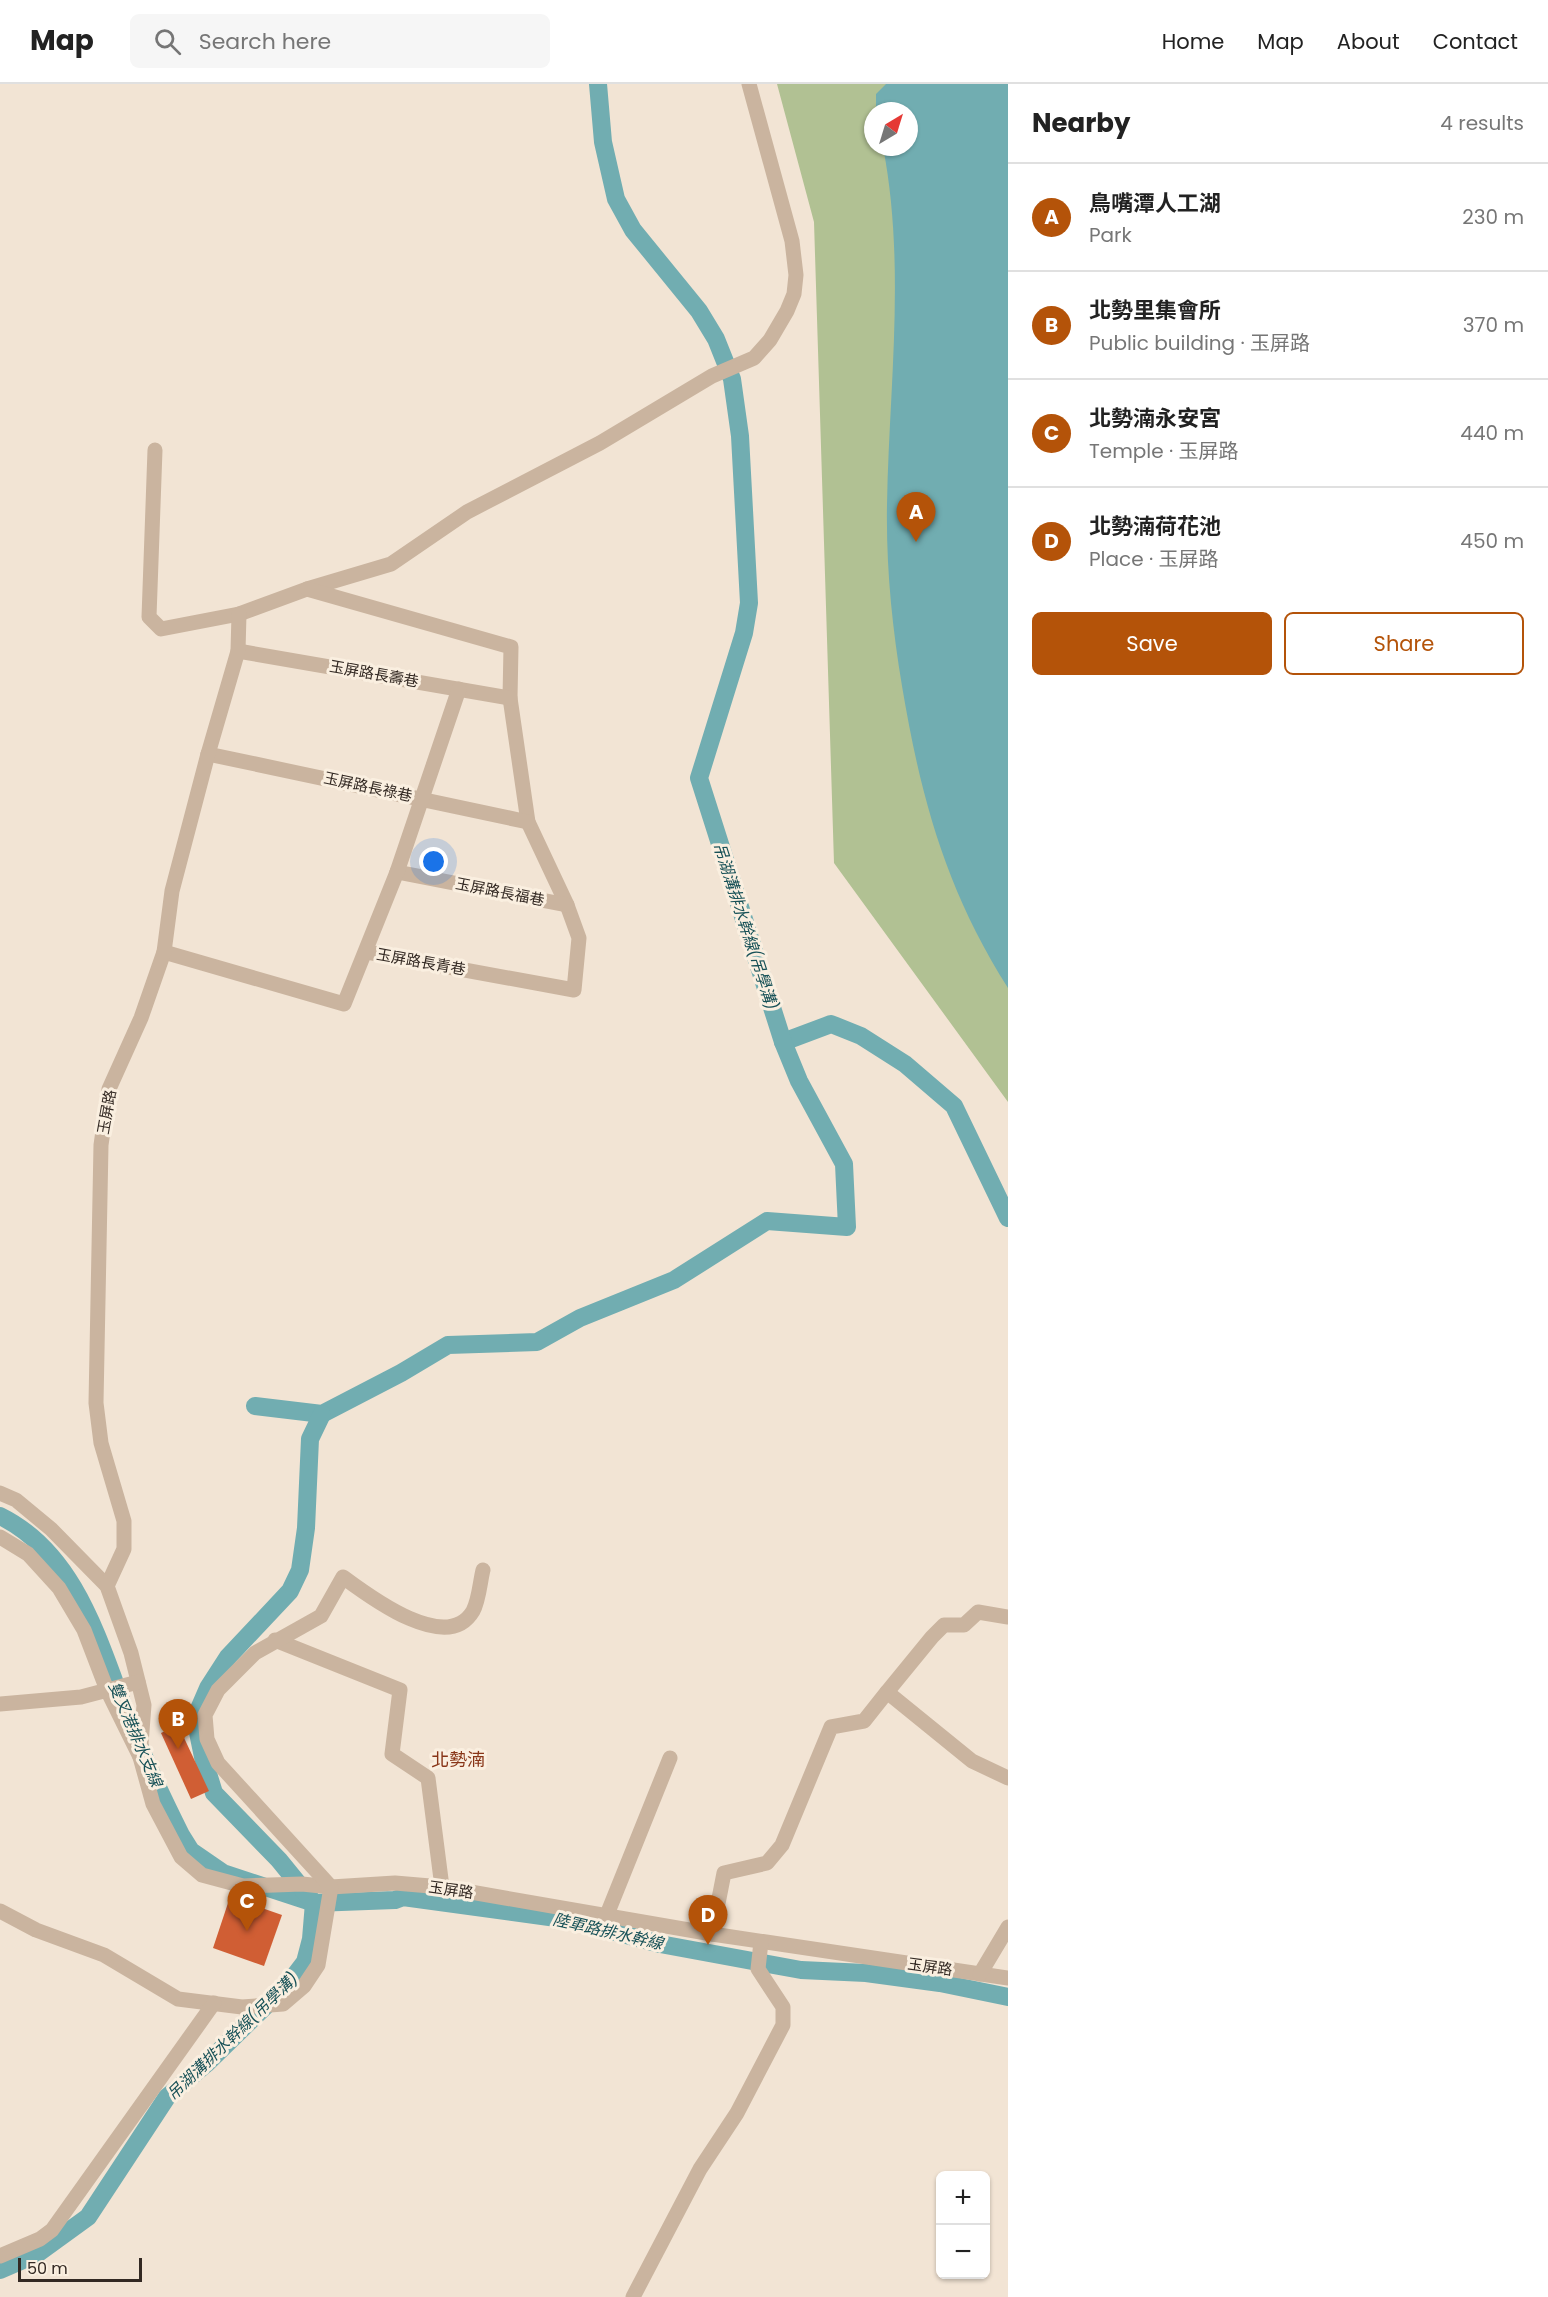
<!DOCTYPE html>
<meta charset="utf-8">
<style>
:root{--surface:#fff;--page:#f6f6f6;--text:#222;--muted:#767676;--line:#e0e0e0;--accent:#b45309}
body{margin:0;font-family:Poppins,"Noto Sans TC",sans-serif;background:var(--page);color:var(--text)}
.controls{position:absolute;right:18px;bottom:18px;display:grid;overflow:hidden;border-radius:9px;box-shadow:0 2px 4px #0004}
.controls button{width:54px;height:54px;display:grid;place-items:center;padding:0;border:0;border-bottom:2px solid var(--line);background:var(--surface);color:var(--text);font:30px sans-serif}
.compass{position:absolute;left:864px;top:18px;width:54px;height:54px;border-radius:50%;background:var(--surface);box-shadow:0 2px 4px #0004;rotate:38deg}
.scale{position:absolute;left:18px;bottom:15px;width:124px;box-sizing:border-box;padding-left:6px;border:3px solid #332923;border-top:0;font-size:16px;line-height:21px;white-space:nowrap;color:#332923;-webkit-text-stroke:4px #faefe0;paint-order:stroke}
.you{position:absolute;left:434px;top:778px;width:21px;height:21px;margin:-15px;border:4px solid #fff;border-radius:50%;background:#1a73e8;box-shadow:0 0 0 9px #1a73e833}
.badge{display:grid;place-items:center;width:39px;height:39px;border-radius:50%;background:var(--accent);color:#fff;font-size:20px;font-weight:700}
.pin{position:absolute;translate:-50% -50px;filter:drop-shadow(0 2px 3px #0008)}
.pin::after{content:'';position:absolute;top:32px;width:21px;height:18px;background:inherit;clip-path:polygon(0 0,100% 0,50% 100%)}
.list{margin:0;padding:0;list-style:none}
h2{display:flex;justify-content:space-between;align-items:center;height:78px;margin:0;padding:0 24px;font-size:26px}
h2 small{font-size:20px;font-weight:400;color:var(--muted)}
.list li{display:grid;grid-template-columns:39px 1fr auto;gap:18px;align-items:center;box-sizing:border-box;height:108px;padding:0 24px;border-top:2px solid var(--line)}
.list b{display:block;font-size:22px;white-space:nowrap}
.list p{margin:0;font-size:20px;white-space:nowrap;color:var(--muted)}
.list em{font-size:20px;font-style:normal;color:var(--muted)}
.actions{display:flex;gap:12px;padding:18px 24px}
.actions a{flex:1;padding:14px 0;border:2px solid var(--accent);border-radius:9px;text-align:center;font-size:21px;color:var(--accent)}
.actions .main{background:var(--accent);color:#fff}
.icon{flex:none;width:33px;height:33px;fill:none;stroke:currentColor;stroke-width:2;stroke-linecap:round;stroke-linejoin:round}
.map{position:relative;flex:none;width:1008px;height:2213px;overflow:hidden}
header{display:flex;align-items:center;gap:36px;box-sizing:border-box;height:84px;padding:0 30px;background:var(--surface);border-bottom:2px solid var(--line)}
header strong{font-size:28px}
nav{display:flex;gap:33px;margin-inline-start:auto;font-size:21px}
.search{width:420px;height:54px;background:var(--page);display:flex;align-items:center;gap:15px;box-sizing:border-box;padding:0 21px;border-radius:9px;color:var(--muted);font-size:22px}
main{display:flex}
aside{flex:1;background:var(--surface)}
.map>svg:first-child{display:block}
.green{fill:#b1c193;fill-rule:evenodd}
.water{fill:#71adb1}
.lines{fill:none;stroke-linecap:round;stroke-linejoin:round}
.canal{stroke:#71adb1;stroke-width:18}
.building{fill:#d05e34}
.minor{stroke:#cab49f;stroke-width:15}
.labels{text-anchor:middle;stroke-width:6;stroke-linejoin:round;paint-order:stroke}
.street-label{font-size:15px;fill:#332923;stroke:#faefe0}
.water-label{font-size:16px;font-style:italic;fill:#175157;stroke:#faefe0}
.quarter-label{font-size:18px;fill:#883517;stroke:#faefe0}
</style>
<header>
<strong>Map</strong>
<div class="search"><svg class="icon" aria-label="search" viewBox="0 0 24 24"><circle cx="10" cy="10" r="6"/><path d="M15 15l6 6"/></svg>Search here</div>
<nav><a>Home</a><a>Map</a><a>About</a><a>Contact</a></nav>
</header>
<main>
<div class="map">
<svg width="1008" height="2213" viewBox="0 0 1008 2213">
<rect width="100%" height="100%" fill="#f2e4d4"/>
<path class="green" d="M 777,0 L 1008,0 L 1008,1018 L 834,779 L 814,138 ZM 873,27 L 909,27 L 909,63 L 873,63 Z"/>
<path class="water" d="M 886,0 L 1008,0 L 1008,904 C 946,806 921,715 902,602 C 892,542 886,482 887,421 C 889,303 906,181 883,63 L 909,63 L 909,27 L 876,27 L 876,10 Z"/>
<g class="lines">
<g class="canal">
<polyline points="783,958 831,940 861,952 905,980 954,1022 1008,1134"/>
<polyline points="255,1322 322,1330 401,1289 448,1261 537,1258 580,1234 674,1196 767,1137 847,1143 844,1080 799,997 783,958 699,694 744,549 749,519 740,352 732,295 716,255 699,227 633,146 616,115 603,58 598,0"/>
<path d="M 0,1432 C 79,1471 100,1564 130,1639 C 145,1677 163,1715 181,1751 L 191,1767 L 223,1789 L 314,1819 L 395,1816 L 403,1813 L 571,1836 L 660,1860 L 801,1886 L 866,1889 L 940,1899 L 1008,1913"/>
<polyline points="0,2186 37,2170 88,2133 167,2013 206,1980 289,1899 305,1878 311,1855 314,1819 279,1776 214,1709 203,1673 195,1634 208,1604 228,1573 290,1507 300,1486 306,1444 310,1355 322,1330"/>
</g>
</g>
<g class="building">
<polygon points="178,1641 209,1707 191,1715 161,1649"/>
<polygon points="230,1813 282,1831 264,1882 213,1864"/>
</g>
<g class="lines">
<g class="minor">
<polyline points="155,366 149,533 161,545 239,530 307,505 391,480 467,428 600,359 712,292 754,274 770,256 787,227 794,210 796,191 792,157 749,0"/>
<polyline points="307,505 511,563 510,614 528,738 567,821 579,854 574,906 367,868"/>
<polyline points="238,567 510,614"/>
<polyline points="208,670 528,738"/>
<polyline points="397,788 567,821"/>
<polyline points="164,868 344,920 397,788 459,605"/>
<polyline points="0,1409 16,1416 51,1445 107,1502 131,1569 144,1621 140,1673 153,1720 181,1773 202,1791 243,1802 302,1800 331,1803 395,1799 442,1803 712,1850 1008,1894"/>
<polyline points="0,1453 28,1470 59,1504 84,1546 107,1606 140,1673"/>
<polyline points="107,1502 124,1465 124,1437 101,1359 96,1319 101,1061 109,1005 141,934 164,868 172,807 208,670 238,567 239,530"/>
<polyline points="275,1556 400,1606 392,1670 428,1694 442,1803"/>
<polyline points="887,1608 932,1553 944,1541 964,1541 978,1528 1008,1533"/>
<polyline points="0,1620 81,1613 138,1598"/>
<path d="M 0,1827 L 36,1846 L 104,1871 L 178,1915 L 242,1923 L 283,1920 L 304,1902 L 318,1881 L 331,1803 L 218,1679 L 207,1655 L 205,1631 L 218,1606 L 255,1569 L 321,1532 L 343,1493 C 370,1513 447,1571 473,1527 C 479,1516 480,1498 483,1486"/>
<polyline points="606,1833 670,1674"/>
<polyline points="712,1850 724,1789 767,1779 782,1761 831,1643 864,1637 887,1608 972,1677 1008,1694"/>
<polyline points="980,1890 1008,1843"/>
<polyline points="0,2172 40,2155 52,2146 214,1919"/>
<polyline points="633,2213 700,2085 737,2029 783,1941 783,1923 758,1885 761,1858"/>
</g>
</g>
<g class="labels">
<g class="street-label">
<text transform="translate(374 590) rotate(10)" y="5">玉屏路長壽巷</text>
<text transform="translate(368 703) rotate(12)" y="5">玉屏路長祿巷</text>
<text transform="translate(500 808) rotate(11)" y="5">玉屏路長福巷</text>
<text transform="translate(421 878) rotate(10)" y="5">玉屏路長青巷</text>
<text transform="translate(107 1028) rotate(-80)" y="5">玉屏路</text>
<text transform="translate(451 1806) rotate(8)" y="5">玉屏路</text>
<text transform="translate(930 1883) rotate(8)" y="5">玉屏路</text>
</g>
<g class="water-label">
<text transform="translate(746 842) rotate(72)" y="6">吊湖溝排水幹線(吊學溝)</text>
<text transform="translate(136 1650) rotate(67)" y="6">雙叉港排水支線</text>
<text transform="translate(608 1847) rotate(13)" y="6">陸軍路排水幹線</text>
<text transform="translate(232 1952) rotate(-44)" y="6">吊湖溝排水幹線(吊學溝)</text>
</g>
<g class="quarter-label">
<text x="458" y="1682">北勢湳</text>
</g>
</g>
</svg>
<div class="controls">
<button>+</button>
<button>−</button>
</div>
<svg class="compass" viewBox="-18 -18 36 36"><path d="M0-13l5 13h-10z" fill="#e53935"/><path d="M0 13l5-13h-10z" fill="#767676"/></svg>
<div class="scale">50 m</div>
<div class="you"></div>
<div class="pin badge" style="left:916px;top:458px">A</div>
<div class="pin badge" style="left:178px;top:1665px">B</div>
<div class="pin badge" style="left:247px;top:1847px">C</div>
<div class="pin badge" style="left:708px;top:1861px">D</div>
</div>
<aside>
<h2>Nearby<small>4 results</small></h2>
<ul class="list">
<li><span class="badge">A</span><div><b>鳥嘴潭人工湖</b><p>Park</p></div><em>230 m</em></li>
<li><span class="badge">B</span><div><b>北勢里集會所</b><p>Public building · 玉屏路</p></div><em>370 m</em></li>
<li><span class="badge">C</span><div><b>北勢湳永安宮</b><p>Temple · 玉屏路</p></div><em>440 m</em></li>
<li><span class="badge">D</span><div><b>北勢湳荷花池</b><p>Place · 玉屏路</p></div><em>450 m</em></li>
</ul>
<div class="actions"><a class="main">Save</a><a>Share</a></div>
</aside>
</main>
